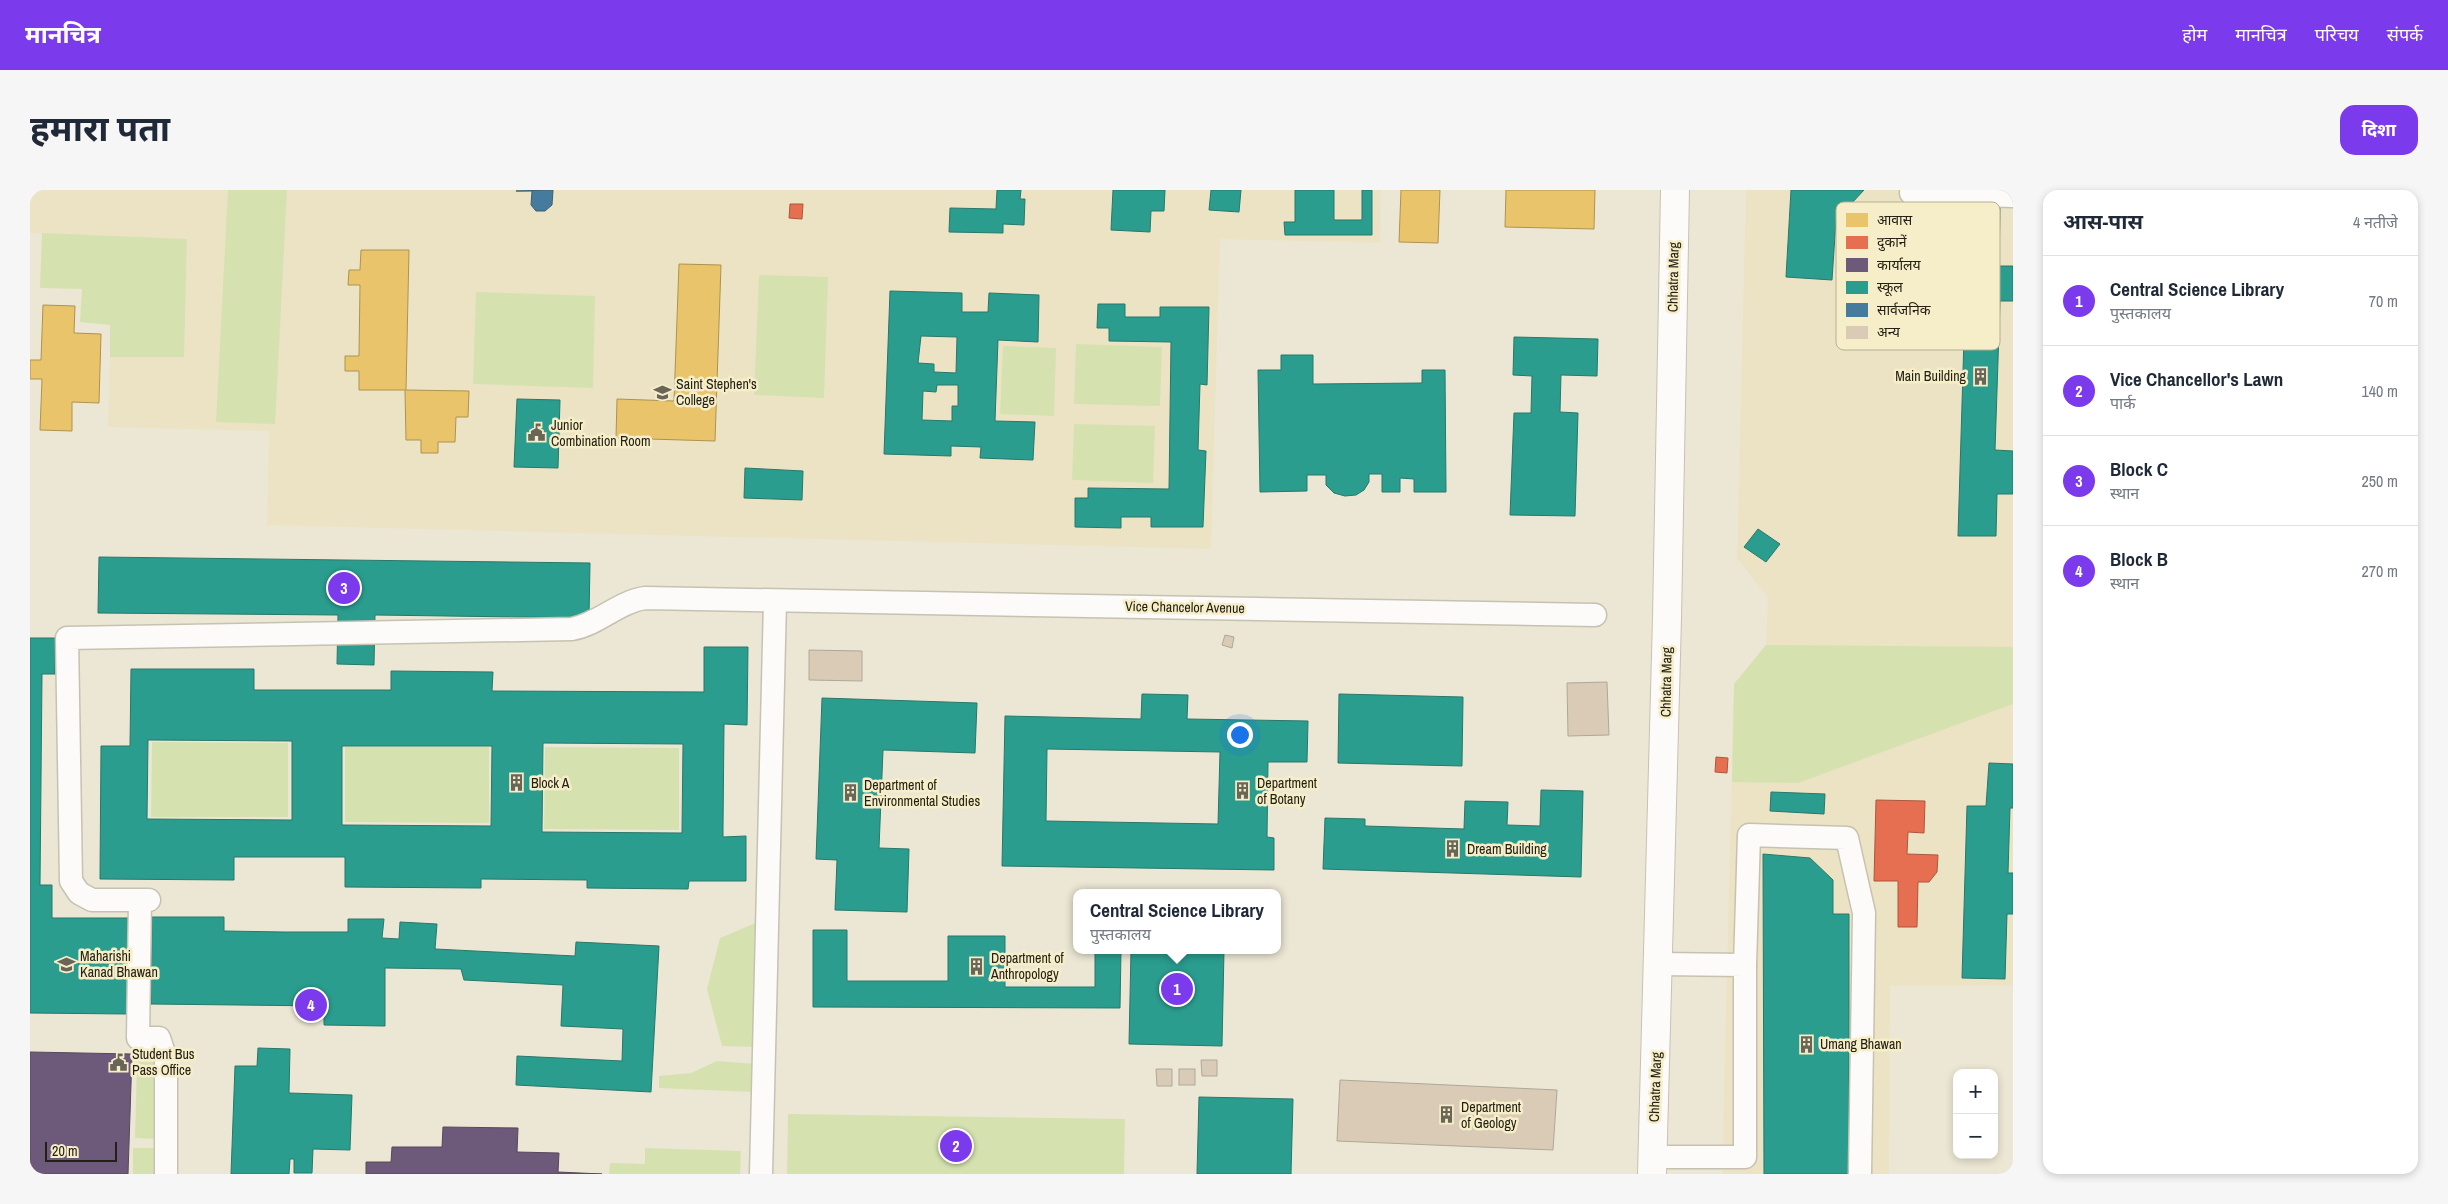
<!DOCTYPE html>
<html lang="hi">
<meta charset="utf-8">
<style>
:root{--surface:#fff;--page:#f6f6f7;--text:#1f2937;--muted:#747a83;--line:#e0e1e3;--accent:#7c3aed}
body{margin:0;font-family:"Archivo Narrow","Noto Sans Devanagari",sans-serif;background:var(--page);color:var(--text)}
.controls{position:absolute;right:15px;bottom:15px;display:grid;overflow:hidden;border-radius:10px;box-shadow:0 2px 8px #0003}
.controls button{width:45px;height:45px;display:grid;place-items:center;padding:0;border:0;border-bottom:1px solid var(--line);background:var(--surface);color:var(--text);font:25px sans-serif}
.scale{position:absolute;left:15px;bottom:12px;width:72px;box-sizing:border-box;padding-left:5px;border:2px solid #242013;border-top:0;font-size:14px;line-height:18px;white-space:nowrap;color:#242013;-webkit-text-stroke:4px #f6edc9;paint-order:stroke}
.you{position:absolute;left:1209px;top:544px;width:18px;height:18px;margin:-12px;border:4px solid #fff;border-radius:50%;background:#1a73e8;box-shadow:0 0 0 8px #1a73e833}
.badge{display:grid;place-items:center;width:32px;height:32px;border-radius:50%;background:var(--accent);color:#fff;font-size:16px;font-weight:700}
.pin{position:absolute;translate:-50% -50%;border:2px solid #fff;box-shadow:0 1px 5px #0006}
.popup{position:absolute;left:1043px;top:699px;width:208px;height:65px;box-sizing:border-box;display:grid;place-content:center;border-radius:10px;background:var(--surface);filter:drop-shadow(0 1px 4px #0005);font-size:16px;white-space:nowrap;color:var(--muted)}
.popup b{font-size:19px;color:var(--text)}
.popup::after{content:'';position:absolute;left:50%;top:100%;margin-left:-10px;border:10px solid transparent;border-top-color:var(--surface)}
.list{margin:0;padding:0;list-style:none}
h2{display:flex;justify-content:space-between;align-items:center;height:65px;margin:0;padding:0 20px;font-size:21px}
h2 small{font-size:16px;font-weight:400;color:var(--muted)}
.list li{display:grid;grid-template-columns:32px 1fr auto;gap:15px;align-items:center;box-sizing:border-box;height:90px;padding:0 20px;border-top:1px solid var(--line)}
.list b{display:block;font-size:19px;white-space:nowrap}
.list p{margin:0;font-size:16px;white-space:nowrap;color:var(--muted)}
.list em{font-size:16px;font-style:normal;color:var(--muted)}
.map{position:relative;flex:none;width:1983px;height:984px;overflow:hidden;border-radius:15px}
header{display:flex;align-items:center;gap:30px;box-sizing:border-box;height:70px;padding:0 25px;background:var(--accent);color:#fff}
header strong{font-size:24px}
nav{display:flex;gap:28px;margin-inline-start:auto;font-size:18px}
.intro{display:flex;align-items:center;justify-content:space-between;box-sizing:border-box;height:120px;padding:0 30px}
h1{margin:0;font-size:35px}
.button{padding:12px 22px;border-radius:15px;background:var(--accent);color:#fff;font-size:18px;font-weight:700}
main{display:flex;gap:30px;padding:0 30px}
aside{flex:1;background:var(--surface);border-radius:15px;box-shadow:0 2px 8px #0003}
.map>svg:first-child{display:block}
.built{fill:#ebe3c3}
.green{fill:#d5e2af}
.homes{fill:#e9c46a;stroke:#ae9350}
.shops{fill:#e76f51;stroke:#ac573e}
.offices{fill:#6d597a;stroke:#57485b}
.schools{fill:#2a9d8f;stroke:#28786a;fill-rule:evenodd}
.public{fill:#457b9d;stroke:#3b6074}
.building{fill:#d9cbb6;stroke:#aea89a}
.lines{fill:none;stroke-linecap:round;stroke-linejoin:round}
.street-casing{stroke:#c6c2b2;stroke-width:25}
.secondary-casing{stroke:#c6c2b2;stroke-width:30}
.street{stroke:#fcfbf9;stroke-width:22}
.secondary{stroke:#fcfbf9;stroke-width:28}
.labels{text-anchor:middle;stroke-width:5;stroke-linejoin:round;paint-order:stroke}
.street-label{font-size:14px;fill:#242013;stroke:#f6edc9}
.poi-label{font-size:14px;fill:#242013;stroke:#f6edc9;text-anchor:start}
.key{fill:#f6edc9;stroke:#b7b092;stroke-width:1}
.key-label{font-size:14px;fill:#242013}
</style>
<header>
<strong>मानचित्र</strong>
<nav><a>होम</a><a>मानचित्र</a><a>परिचय</a><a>संपर्क</a></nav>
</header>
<div class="intro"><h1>हमारा पता</h1><a class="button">दिशा</a></div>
<main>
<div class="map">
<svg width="1983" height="984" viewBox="0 0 1983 984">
<rect width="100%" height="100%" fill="#ece7d4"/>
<g class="built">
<polygon points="0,0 1351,0 1350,53 1190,49 1181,359 237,335 239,241 78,237 80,167 154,167 157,49 0,43"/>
<polygon points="1716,0 1983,0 1983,796 1860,796 1859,984 1692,984 1704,494 1736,455 1738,407 1707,368"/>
</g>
<g class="green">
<polygon points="198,0 257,0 245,234 186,232"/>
<polygon points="12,43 157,49 154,167 80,167 80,135 50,132 52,99 10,98"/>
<polygon points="729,85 798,87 794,208 724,205"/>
<polygon points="446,102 565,106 563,198 443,194"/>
<polygon points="1046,154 1132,157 1130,216 1044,214"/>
<polygon points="973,156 1026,158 1024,226 970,224"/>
<polygon points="1044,234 1125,236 1123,293 1042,290"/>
<polygon points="1736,455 1983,457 1983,514 1768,593 1702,592 1704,494"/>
<polygon points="122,552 258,553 258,627 121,627"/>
<polygon points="315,557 459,557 459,633 315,632"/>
<polygon points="515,557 649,558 649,640 514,639"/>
<polygon points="728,732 727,857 692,856 677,799 690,748"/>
<polygon points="687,871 725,874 724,902 629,898 629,886 661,883"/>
<polygon points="107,872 131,872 129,949 105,948"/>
<polygon points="758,924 1095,929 1094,984 757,984"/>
<rect x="103" y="958" width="24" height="26"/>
<polygon points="615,958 711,961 710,984 579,984 580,973 615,974"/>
</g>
<g class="homes">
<polygon points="1371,0 1410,0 1408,53 1369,52"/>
<polygon points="1476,0 1565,0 1564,39 1475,37"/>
<polygon points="331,60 379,60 376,200 439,201 438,227 426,227 425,252 408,252 408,263 391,263 391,250 376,250 375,200 329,200 329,181 315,181 315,166 329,166 330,95 318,95 319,80 330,80"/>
<polygon points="649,74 691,75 685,251 586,248 587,209 644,211"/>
<polygon points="13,115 45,116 44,143 71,144 69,213 42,212 42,241 10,240 12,189 0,189 0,170 11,170"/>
</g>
<g class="shops">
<polygon points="760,14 773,14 772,29 759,28"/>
<polygon points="1686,567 1698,568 1697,583 1685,582"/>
<polygon points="1846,610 1895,611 1894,643 1878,642 1877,664 1908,665 1907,682 1899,692 1888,692 1887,737 1868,737 1868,691 1844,691"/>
</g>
<g class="offices">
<polygon points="0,862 102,864 98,984 0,984"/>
<polygon points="413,937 488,938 487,962 529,963 528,982 572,984 336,984 336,972 361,972 362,957 412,957"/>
</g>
<g class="schools">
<polygon points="967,0 991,0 990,9 995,9 994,35 973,34 973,43 919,42 920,18 966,19"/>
<polygon points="1083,0 1135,0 1134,21 1121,21 1120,42 1081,40"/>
<polygon points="1181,0 1211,0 1209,22 1179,20"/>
<polygon points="1265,0 1304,0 1304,30 1332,30 1332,0 1342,0 1342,45 1255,45 1254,32 1265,32"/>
<polygon points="1761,0 1834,0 1806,30 1802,90 1756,87"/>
<polygon points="1938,17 1970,18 1969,76 1983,76 1983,111 1970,111 1965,260 1983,261 1983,304 1967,304 1966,346 1928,346"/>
<path d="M 860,101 L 932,103 L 932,122 L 958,122 L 959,103 L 1009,105 L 1008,152 L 968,150 L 965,231 L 1005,232 L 1003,270 L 950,268 L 951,257 L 921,256 L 921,266 L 854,264 ZM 891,146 L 927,147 L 926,183 L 904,182 L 904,174 L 888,173 ZM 907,195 L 928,195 L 928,216 L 922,216 L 922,231 L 892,230 L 893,201 L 906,202 Z"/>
<polygon points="1068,114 1095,114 1095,127 1130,127 1130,117 1179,117 1177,195 1170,194 1168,260 1176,261 1173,337 1121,337 1121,327 1091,327 1091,338 1045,337 1045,308 1058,308 1058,298 1139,299 1141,152 1079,151 1079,138 1067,138"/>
<polygon points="1484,147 1568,149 1567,186 1531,185 1530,222 1548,223 1545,326 1480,325 1484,223 1501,223 1502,186 1483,185"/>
<polygon points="1251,165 1283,165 1283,194 1392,193 1392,180 1415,180 1416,302 1384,302 1384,289 1370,288 1370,302 1352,302 1352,284 1339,284 1339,292 1334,300 1326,305 1315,306 1304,303 1296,295 1296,285 1277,285 1277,301 1230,302 1228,180 1251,180"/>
<polygon points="487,209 530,210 528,278 484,277"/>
<polygon points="715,278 773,281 772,310 714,308"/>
<polygon points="1728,339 1750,354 1736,372 1714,357"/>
<polygon points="69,367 560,373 559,428 345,425 344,475 307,474 308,425 68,423"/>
<polygon points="0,448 25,448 25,484 12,484 10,695 22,695 22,728 98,728 97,824 0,823"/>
<path d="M 674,457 L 718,457 L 717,535 L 694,534 L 693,638 L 693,647 L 716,646 L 716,691 L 659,691 L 658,699 L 557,698 L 557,690 L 451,689 L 451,698 L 315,697 L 315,667 L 204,667 L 204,690 L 70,689 L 71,556 L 100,556 L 101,479 L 224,479 L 224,500 L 361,500 L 361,481 L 463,482 L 462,501 L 674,502 ZM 118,550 L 262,551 L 262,630 L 117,629 ZM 513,553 L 653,554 L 652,643 L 512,642 ZM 312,556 L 462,556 L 461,636 L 312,635 Z"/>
<path d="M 1112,504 L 1158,505 L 1157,529 L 1278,531 L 1277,572 L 1238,572 L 1237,647 L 1244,648 L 1244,680 L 972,676 L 975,526 L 1111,529 ZM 1017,559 L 1190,562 L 1188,634 L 1016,631 Z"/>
<polygon points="1309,504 1433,507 1432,576 1308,573"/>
<polygon points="792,508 947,513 945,563 853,560 849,658 879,659 877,722 805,720 807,670 786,669"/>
<polygon points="1959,573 1983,574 1983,618 1980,618 1978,683 1983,683 1983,724 1977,724 1975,789 1932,788 1937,616 1956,616"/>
<polygon points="1511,600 1553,601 1551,687 1293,679 1295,628 1335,629 1335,636 1434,639 1435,611 1478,612 1477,635 1510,636"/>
<polygon points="1741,602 1795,604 1794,624 1740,621"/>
<polygon points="1733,664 1780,668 1803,690 1803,724 1819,724 1819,984 1734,984"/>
<polygon points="122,727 194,727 194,741 254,742 318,742 318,729 354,729 352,748 369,749 370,732 407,734 405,759 545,766 546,752 629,756 621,902 486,895 487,866 592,871 593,839 531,836 533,795 434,790 431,779 355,778 355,836 294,835 294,816 121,814"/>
<polygon points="783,740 817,740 817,791 918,791 918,746 975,746 975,797 1065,797 1065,760 1091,760 1090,818 783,817"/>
<polygon points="1101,760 1194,760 1192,856 1099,854"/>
<polygon points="228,858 260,859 259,903 322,905 320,960 283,959 282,983 264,983 264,969 260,969 259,984 201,984 205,876 227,876"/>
<polygon points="1169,907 1263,909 1261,984 1167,984"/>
</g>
<polygon class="public" points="523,0 522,15 515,21 506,21 501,15 502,1 486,1"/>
<g class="building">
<polygon points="1195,445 1204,447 1202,458 1192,455"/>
<polygon points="779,460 832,461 832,491 779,490"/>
<polygon points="1577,492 1579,545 1538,546 1537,493"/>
<polygon points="1171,870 1187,870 1187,886 1172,886"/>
<polygon points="1126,879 1142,879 1142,896 1127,896"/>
<rect x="1149" y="879" width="16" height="16"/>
<polygon points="1310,890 1527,900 1523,960 1307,951"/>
</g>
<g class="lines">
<defs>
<g id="street">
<polyline points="1881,3 1983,6"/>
<path d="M 119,710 L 62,710 L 49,703 L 41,691 L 37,448 L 542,439 C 569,434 588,412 615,408 L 1565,425"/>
<polyline points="110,711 108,848 129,848 136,869 136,984"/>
<polyline points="1715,775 1719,645 1817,648 1834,723 1830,984"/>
<polyline points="1623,967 1715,967 1715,775 1629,774"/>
<polyline points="731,984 745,411"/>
</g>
<polyline id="secondary" points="1622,984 1637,428 1645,0"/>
</defs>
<use href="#street" class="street-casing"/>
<use href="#secondary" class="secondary-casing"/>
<use href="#street" class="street"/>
<use href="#secondary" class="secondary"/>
</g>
<defs>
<symbol id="building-bare" viewBox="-9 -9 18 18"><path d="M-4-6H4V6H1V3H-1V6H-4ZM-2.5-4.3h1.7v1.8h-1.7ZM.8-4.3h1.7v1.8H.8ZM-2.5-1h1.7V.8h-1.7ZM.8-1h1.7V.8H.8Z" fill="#6a6657" stroke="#f6edc9" stroke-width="2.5" paint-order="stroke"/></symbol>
<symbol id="university-bare" viewBox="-9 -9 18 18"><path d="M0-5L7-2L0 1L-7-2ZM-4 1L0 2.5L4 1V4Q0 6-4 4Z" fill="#6a6657" stroke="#f6edc9" stroke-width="2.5" paint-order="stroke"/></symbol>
<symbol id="civic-bare" viewBox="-9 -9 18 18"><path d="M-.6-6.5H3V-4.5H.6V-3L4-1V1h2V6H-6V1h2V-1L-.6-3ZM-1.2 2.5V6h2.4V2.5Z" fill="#6a6657" stroke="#f6edc9" stroke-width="2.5" paint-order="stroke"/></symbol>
</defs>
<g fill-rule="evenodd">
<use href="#building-bare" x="1938" y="174" width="25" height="25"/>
<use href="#university-bare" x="620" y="190" width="25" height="25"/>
<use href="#civic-bare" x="494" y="230" width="25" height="25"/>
<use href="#building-bare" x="474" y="580" width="25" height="25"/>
<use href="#building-bare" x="1200" y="588" width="25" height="25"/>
<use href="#building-bare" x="808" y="590" width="25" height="25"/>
<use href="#building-bare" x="1410" y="646" width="25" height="25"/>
<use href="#university-bare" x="24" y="762" width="25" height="25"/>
<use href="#building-bare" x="934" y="764" width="25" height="25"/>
<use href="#building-bare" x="1764" y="842" width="25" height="25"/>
<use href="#civic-bare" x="76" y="860" width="25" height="25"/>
<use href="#building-bare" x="1404" y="912" width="25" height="25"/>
</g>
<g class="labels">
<g class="street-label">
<text transform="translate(1643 87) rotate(-89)" y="5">Chhatra Marg</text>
<text transform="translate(1155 417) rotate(1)" y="5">Vice Chancelor Avenue</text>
<text transform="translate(1636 492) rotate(-89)" y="5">Chhatra Marg</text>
<text transform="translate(1625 897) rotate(-88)" y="5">Chhatra Marg</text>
</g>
<g class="poi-label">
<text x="1936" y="191" text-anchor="end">Main Building</text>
<text x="646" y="199">Saint Stephen's<tspan x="646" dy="16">College</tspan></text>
<text x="521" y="240">Junior<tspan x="521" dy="16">Combination Room</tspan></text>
<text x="501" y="598">Block A</text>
<text x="1227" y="598">Department<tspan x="1227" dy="16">of Botany</tspan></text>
<text x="834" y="600">Department of<tspan x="834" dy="16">Environmental Studies</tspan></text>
<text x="1437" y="664">Dream Building</text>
<text x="50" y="771">Maharishi<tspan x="50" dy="16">Kanad Bhawan</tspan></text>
<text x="961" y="773">Department of<tspan x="961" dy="16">Anthropology</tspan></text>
<text x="1790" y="859">Umang Bhawan</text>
<text x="102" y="869">Student Bus<tspan x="102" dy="16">Pass Office</tspan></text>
<text x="1431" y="922">Department<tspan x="1431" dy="16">of Geology</tspan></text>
</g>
</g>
<rect x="1806" y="12" width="164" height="148" rx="8" class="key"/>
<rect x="1816" y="23" width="22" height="14" fill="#e9c46a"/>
<rect x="1816" y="46" width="22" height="13" fill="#e76f51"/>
<rect x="1816" y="68" width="22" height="14" fill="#6d597a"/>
<rect x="1816" y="91" width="22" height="13" fill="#2a9d8f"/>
<rect x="1816" y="113" width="22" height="14" fill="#457b9d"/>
<rect x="1816" y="136" width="22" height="13" fill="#d9cbb6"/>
<g class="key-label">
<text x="1847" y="35">आवास</text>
<text x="1847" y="57">दुकानें</text>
<text x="1847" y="80">कार्यालय</text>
<text x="1847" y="102">स्कूल</text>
<text x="1847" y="125">सार्वजनिक</text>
<text x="1847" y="147">अन्य</text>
</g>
</svg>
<div class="controls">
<button>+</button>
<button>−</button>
</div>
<div class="scale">20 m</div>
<div class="you"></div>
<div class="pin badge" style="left:1147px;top:799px">1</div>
<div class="popup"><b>Central Science Library</b>पुस्तकालय</div>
<div class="pin badge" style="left:926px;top:956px">2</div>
<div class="pin badge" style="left:314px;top:398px">3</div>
<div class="pin badge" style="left:281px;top:815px">4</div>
</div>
<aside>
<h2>आस-पास<small>4 नतीजे</small></h2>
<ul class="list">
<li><span class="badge">1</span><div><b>Central Science Library</b><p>पुस्तकालय</p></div><em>70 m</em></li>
<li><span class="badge">2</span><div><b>Vice Chancellor's Lawn</b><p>पार्क</p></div><em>140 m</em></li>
<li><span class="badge">3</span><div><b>Block C</b><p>स्थान</p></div><em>250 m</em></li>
<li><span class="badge">4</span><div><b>Block B</b><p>स्थान</p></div><em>270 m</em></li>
</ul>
</aside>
</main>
